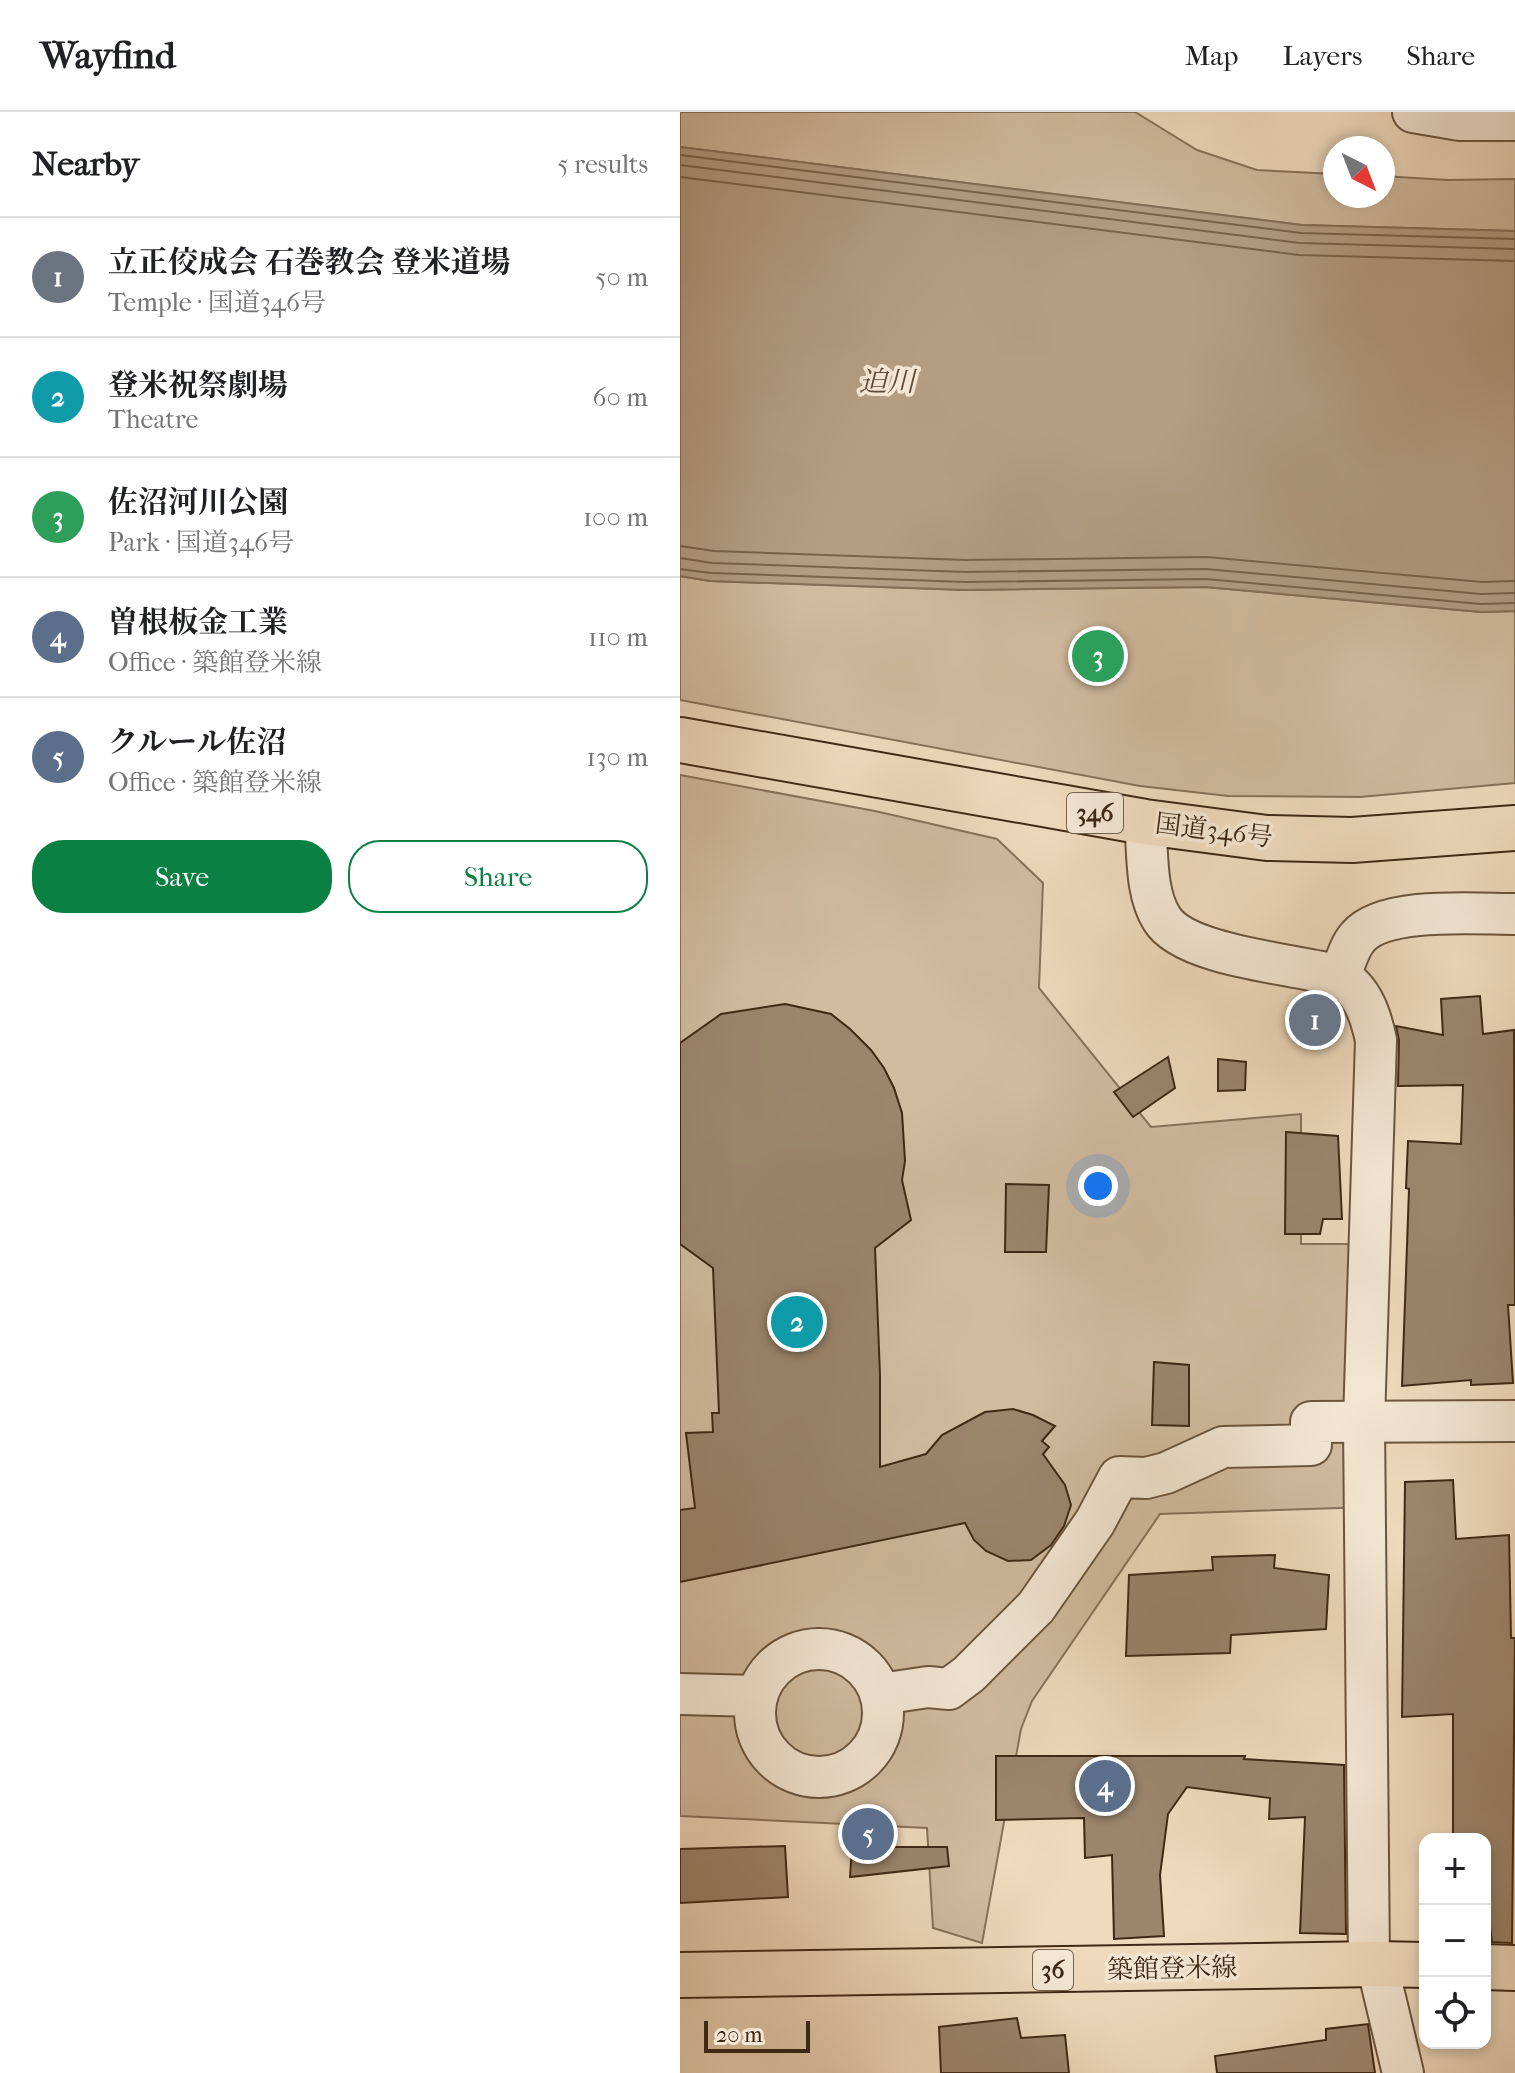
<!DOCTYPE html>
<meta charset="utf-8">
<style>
:root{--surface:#fff;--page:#f2f2f2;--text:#202124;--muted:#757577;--line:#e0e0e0;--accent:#0b8043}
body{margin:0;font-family:"IM FELL French Canon","Noto Serif JP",serif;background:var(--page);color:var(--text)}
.controls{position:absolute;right:24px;bottom:24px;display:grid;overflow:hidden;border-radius:16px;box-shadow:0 4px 12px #0003}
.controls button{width:72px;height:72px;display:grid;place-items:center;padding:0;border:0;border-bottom:2px solid var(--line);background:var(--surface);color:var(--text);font:40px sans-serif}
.compass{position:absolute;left:643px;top:24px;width:72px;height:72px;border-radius:50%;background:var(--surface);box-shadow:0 4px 12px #0003;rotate:138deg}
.scale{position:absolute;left:24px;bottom:20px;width:106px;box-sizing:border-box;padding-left:8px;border:4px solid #3f2914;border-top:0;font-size:22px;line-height:28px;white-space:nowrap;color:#3f2914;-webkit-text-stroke:6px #f5e7d4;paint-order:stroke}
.you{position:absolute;left:418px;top:1074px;width:28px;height:28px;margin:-20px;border:6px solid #fff;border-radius:50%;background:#1a73e8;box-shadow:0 0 0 12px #1a73e833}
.badge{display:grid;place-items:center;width:52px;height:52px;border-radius:50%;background:var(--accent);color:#fff;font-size:26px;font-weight:700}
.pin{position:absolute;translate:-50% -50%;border:4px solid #fff;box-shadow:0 2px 8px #0006}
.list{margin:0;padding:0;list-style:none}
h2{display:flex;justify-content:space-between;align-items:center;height:104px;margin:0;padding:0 32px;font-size:34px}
h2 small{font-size:26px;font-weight:400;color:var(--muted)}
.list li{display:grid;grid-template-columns:52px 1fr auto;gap:24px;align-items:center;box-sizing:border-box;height:120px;padding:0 32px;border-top:2px solid var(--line)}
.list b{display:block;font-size:30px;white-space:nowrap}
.list p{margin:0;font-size:26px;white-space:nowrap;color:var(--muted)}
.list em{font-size:26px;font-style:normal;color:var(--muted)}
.actions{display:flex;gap:16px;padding:24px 32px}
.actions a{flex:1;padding:18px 0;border:2px solid var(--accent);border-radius:32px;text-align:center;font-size:28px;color:var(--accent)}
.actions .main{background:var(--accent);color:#fff}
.icon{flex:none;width:44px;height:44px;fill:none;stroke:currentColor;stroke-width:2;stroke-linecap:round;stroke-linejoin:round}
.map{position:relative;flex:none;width:835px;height:1961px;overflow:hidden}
header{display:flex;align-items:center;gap:48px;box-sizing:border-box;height:112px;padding:0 40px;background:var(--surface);border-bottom:2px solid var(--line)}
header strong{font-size:38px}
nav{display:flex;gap:44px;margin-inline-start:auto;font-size:28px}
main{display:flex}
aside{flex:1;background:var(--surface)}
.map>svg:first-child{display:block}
.green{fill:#d1bca0;stroke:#88725a;stroke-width:2}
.water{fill:#b39e84;stroke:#856f57;stroke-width:2}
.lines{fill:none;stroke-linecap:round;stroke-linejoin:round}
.shore{stroke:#79644c;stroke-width:2}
.building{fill:#9b856c;stroke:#3f2914;stroke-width:2}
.minor-casing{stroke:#6b553e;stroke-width:44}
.major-casing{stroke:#3f2914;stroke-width:48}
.highway-casing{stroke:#3f2914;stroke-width:48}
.minor{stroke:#f5e7d4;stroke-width:40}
.major{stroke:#efdabd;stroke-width:44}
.highway{stroke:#efdabd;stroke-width:44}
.labels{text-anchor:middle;stroke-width:7;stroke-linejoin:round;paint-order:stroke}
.shield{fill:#f5e7d4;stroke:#76624e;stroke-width:2}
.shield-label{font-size:24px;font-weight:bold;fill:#3f2914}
.street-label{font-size:26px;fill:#3f2914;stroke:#f5e7d4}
.water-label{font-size:28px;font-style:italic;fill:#624c36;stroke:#f5e7d4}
</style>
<header>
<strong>Wayfind</strong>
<nav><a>Map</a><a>Layers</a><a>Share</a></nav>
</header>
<main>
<aside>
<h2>Nearby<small>5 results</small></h2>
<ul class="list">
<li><span class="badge" style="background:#6b7280">1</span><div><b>立正佼成会 石巻教会 登米道場</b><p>Temple · 国道346号</p></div><em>50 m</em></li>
<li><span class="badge" style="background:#0f9aa8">2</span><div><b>登米祝祭劇場</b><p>Theatre</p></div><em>60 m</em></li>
<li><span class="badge" style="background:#2e9e5b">3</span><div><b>佐沼河川公園</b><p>Park · 国道346号</p></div><em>100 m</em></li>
<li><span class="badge" style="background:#5c6f8a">4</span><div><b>曽根板金工業</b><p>Office · 築館登米線</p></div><em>110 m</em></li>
<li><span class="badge" style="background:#5c6f8a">5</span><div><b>クルール佐沼</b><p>Office · 築館登米線</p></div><em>130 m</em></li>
</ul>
<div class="actions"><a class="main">Save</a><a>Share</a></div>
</aside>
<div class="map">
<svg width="835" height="1961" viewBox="0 0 835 1961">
<rect width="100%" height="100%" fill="#efdabd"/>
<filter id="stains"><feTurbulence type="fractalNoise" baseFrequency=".0025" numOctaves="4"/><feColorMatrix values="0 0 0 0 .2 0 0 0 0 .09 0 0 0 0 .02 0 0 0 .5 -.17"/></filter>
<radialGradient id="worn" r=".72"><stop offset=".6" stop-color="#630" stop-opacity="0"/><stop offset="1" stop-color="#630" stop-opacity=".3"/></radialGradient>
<g class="green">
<polygon points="0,0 455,0 517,38 577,58 655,62 655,84 703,84 703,64 768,68 835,67 835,119 622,113 0,35"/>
<polygon points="0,464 30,469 286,478 525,475 801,500 835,499 835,671 680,685 548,684 460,674 0,588"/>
<polygon points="0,663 195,699 317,727 363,771 359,876 471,1015 621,1002 621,1132 686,1132 690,1395 480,1402 352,1589 341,1617 302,1831 253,1816 247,1716 0,1704"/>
</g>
<polygon class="water" points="0,35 622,113 835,119 835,499 801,500 525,475 286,478 30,469 0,464"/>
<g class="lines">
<g class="shore">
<polyline points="0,43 621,121 835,127"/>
<polyline points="0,53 620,131 835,137"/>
<polyline points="0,65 619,143 835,149"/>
<polyline points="0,434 34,439 286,448 527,445 802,470 835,469"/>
<polyline points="0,446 32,451 286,460 526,457 801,482 835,481"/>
<polyline points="0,457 31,461 286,470 526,467 801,492 835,491"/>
</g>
</g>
<g class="building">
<polygon points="800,884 803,922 834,918 835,1193 828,1193 833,1271 791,1273 791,1268 722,1274 729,1077 726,1076 728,1029 781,1032 783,973 718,974 719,928 716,914 763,923 761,887"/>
<polygon points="105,892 151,902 170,917 191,938 204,956 214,976 222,1001 225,1049 222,1068 231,1108 195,1136 200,1263 200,1355 246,1342 262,1323 305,1300 333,1297 353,1303 375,1314 362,1329 369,1335 363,1342 385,1373 391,1393 384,1414 371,1433 351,1448 328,1449 306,1439 294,1428 285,1411 0,1470 0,1398 15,1396 6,1321 33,1320 32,1301 39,1301 33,1156 0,1132 0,931 41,902"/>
<polygon points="488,945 495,976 453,1005 434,980"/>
<polygon points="538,947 566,950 565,978 538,979"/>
<polygon points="606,1020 658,1024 662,1107 643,1107 640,1122 605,1122"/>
<polygon points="326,1072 369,1073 366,1140 325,1140"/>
<polygon points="474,1250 509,1253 509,1314 472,1313"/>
<polygon points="773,1368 776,1427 829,1423 831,1526 835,1526 832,1831 812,1830 807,1790 805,1790 805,1727 773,1727 773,1602 722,1605 725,1370"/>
<polygon points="595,1443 594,1456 649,1463 646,1517 551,1523 550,1541 446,1544 449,1463 533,1458 532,1445"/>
<polygon points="316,1644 565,1644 564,1647 664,1653 666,1822 620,1821 625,1705 589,1707 590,1686 507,1675 488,1702 480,1763 484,1824 434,1827 432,1743 405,1746 404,1706 316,1708"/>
<polygon points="105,1734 108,1785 0,1791 0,1737"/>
<polygon points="172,1735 267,1735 269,1754 170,1765"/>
<polygon points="337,1906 341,1926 385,1923 389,1961 261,1961 259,1915"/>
<polygon points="688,1912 695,1961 537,1961 535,1944 646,1928 646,1917"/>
</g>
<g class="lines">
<defs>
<g id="minor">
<polyline points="733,0 780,8 835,8"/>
<path d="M 465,710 C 468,740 465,781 482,807 C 502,840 593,850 631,858 C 639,860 653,861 660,865 C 683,878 691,905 696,928 L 684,1309 L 689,1852"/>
<path d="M 660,864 C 665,852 669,835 678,825 C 704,794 797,802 835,802"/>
<circle cx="139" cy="1601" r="64"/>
<polyline points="0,1582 77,1584"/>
<polyline points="201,1582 248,1575 269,1577 289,1562 356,1495 415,1410 439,1365 466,1366 486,1361 543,1335 631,1333 631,1310 835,1309"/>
<polyline points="697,1852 723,1961"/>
</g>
<g id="major">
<polyline points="805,1855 835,1856"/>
<polyline points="0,1863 697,1852 745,1853"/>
</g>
<polyline id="highway" points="0,628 465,710 587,726 672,728 835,716"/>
</defs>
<use href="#minor" class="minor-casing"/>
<use href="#major" class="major-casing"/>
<use href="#highway" class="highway-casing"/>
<use href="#minor" class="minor"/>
<use href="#major" class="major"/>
<use href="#highway" class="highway"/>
</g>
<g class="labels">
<g class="shield">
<rect x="387" y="681" width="56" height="40" rx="6"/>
<rect x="353" y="1838" width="40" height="40" rx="6"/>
</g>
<g class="shield-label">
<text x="415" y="709">346</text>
<text x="373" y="1866">36</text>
</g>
<g class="street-label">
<text transform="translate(534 718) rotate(7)" y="9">国道346号</text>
<text transform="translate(492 1856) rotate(-1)" y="9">築館登米線</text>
</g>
<g class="water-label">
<text x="207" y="279">迫川</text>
</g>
</g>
<rect width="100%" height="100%" filter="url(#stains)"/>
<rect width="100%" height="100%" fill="url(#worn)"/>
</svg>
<div class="controls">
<button>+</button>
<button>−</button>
<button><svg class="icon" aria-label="locate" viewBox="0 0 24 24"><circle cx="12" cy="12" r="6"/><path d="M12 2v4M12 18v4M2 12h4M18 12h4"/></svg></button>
</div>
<svg class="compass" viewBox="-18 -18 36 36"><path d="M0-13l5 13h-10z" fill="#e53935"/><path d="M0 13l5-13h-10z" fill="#757577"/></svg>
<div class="scale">20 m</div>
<div class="you"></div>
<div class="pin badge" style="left:635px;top:908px;background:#6b7280">1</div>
<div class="pin badge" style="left:117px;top:1210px;background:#0f9aa8">2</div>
<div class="pin badge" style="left:418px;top:544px;background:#2e9e5b">3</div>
<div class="pin badge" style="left:425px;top:1674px;background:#5c6f8a">4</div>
<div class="pin badge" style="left:188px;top:1722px;background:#5c6f8a">5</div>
</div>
</main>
